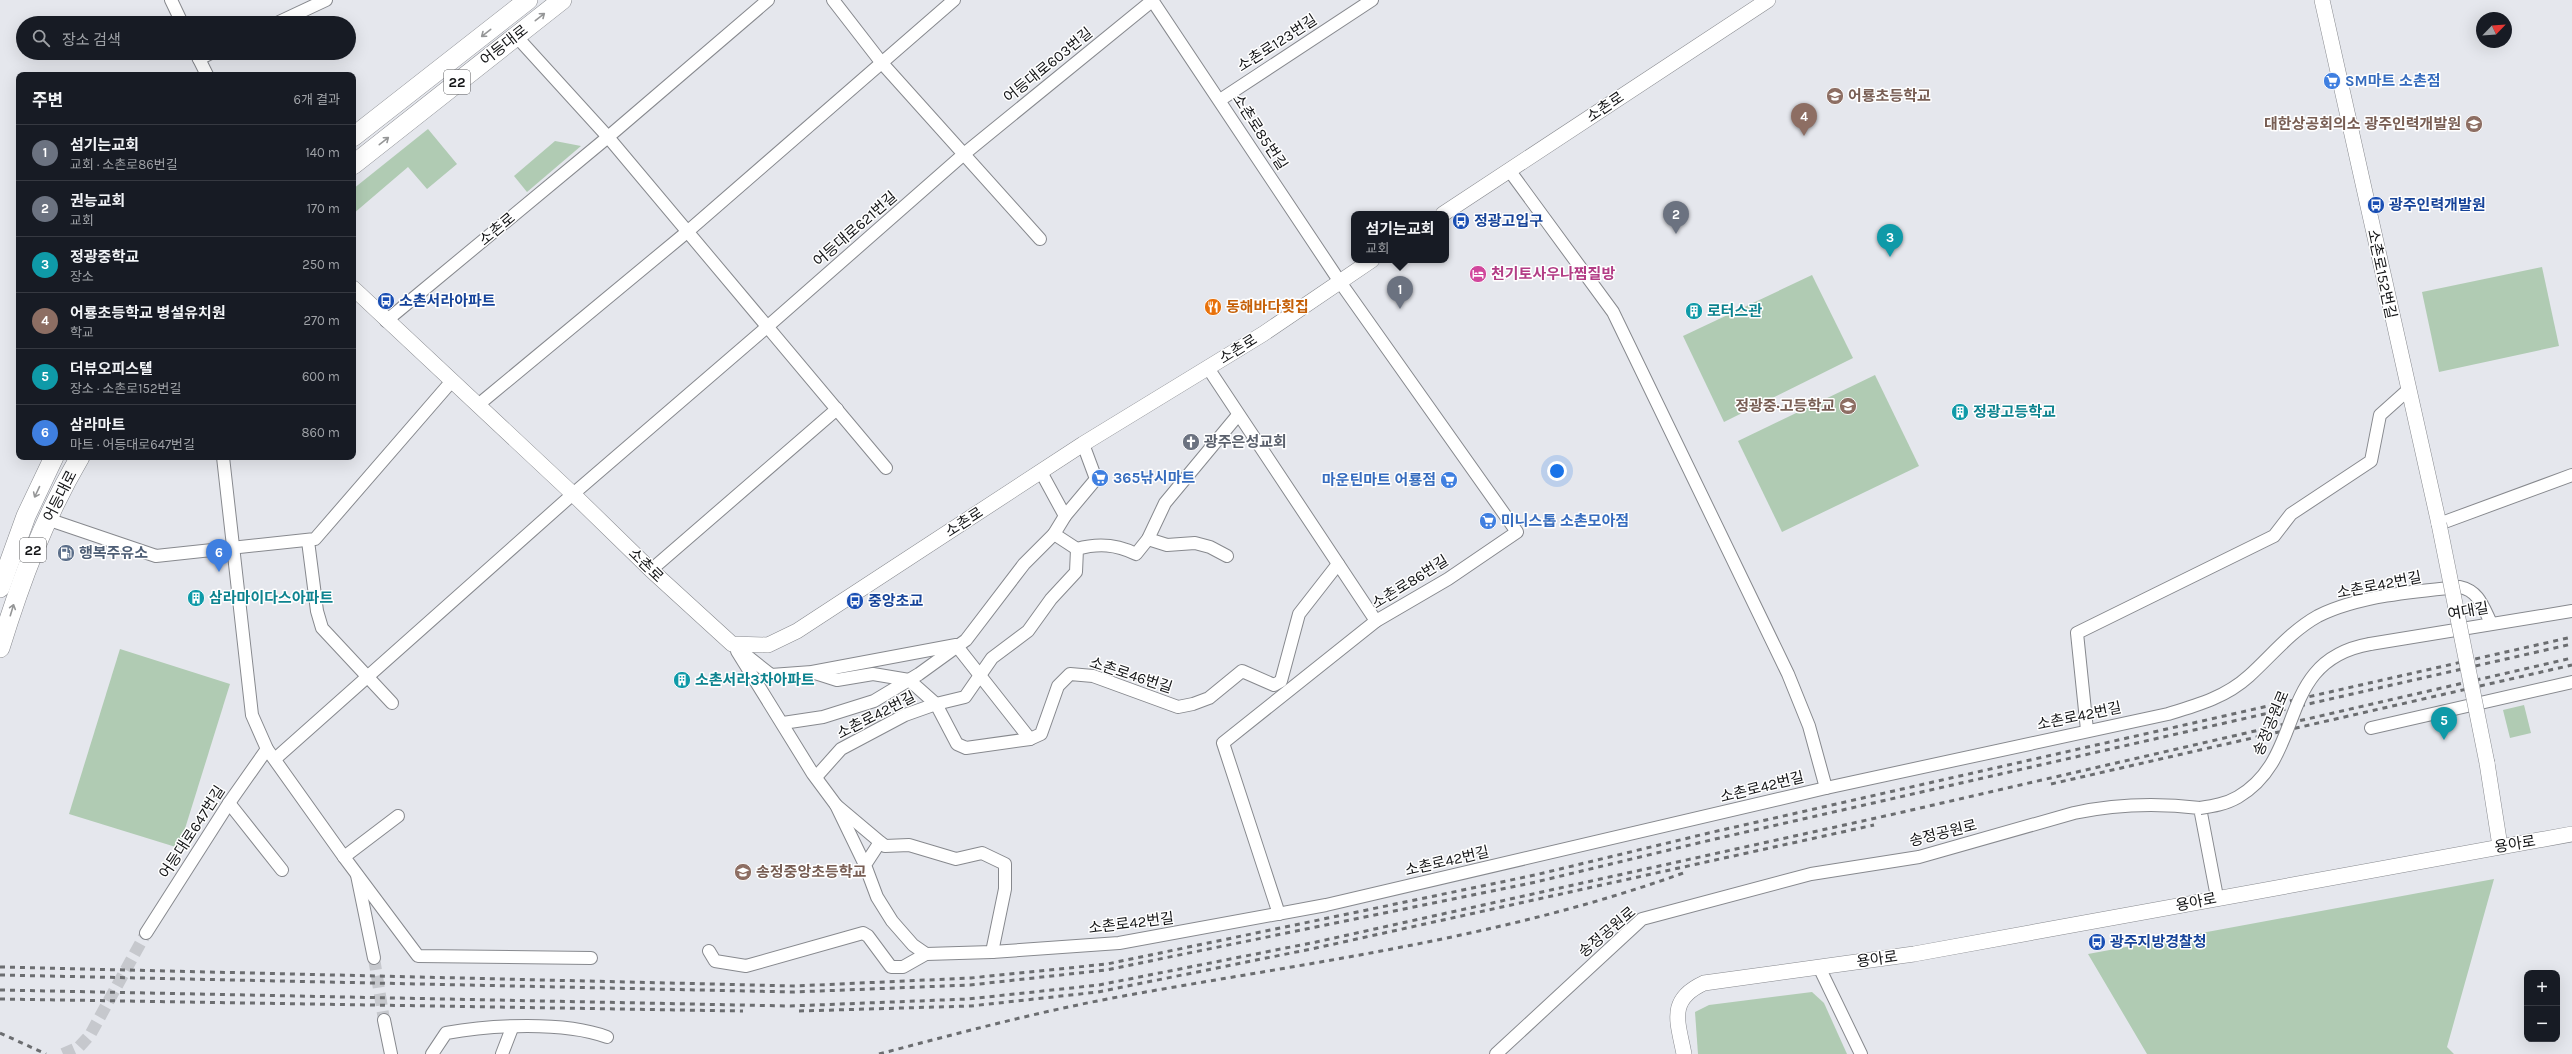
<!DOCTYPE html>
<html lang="ko">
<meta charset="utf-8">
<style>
:root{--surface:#171b24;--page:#20242c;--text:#f1f3f6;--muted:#9ea1a6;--line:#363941;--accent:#428578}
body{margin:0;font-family:Karla,"Noto Sans KR",sans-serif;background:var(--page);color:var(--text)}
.controls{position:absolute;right:12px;bottom:12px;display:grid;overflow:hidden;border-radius:8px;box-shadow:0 4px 16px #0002}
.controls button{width:36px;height:36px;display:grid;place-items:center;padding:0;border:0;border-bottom:1px solid var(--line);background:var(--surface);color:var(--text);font:20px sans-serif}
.compass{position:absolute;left:2476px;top:12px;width:36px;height:36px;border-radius:50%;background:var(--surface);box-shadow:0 4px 16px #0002;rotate:65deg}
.you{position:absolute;left:1557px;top:471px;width:14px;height:14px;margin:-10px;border:3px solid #fff;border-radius:50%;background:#1a73e8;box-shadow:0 0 0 6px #1a73e833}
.badge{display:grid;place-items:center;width:26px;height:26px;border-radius:50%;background:var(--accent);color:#fff;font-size:13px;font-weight:700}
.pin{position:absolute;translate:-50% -33px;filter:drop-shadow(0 1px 2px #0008)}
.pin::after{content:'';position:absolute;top:21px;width:14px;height:12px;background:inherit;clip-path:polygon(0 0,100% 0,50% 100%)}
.popup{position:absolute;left:1351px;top:211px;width:98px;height:52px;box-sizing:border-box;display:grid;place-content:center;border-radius:8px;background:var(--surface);filter:drop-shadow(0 1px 3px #0005);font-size:13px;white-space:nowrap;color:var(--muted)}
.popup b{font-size:15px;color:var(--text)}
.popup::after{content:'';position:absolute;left:50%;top:100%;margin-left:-8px;border:8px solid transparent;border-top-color:var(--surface)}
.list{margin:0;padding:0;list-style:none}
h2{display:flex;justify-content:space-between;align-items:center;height:52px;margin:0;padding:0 16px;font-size:17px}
h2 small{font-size:13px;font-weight:400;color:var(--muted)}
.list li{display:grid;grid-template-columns:26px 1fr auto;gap:12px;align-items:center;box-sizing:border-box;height:56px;padding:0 16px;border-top:1px solid var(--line)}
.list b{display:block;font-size:15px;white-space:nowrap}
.list p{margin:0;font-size:13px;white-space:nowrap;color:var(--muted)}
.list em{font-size:13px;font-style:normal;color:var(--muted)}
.icon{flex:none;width:22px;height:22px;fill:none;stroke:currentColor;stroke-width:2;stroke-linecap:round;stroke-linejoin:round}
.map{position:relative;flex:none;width:2572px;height:1054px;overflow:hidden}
.search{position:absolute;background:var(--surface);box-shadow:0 4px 16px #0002;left:16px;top:16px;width:340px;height:44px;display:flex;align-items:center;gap:10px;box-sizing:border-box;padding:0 14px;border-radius:22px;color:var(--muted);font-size:15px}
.panel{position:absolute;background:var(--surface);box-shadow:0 4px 16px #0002;left:16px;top:72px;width:340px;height:388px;border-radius:8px}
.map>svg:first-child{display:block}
.green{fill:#b0cbb3}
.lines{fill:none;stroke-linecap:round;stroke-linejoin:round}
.minor-tunnel{stroke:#c6c8cd;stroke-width:12;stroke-dasharray:12 6;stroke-linecap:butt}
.minor-casing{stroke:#87898e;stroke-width:14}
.tertiary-casing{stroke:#87898e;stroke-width:16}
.primary-casing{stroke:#87898e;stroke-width:20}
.minor{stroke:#fff;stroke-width:12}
.tertiary{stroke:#fff;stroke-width:15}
.primary{stroke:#fff;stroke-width:19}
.rail{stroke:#6b6d70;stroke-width:3;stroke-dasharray:5 5;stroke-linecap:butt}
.minor-bridge-casing{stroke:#87898e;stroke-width:14;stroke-linecap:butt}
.tertiary-bridge-casing{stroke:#87898e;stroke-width:16;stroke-linecap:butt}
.minor-bridge{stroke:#fff;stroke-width:12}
.tertiary-bridge{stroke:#fff;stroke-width:15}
.oneway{stroke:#959697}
.labels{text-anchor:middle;stroke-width:3;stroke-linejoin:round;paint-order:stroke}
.shield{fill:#fff;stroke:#5a5b5d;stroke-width:1}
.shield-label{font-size:14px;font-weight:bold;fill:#141517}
.street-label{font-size:15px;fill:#141517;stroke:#fff}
.shop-label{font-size:15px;font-weight:bold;fill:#366cbe;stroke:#fff;text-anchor:start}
.education-label{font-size:15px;font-weight:bold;fill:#785e54;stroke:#fff;text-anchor:start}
.transit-label{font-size:15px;font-weight:bold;fill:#164399;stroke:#fff;text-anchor:start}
.hotel-label{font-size:15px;font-weight:bold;fill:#b23c85;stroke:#fff;text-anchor:start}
.food-label{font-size:15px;font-weight:bold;fill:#c56008;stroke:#fff;text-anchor:start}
.culture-label{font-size:15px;font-weight:bold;fill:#0d838f;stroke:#fff;text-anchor:start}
.worship-label{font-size:15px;font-weight:bold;fill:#5b616d;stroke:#fff;text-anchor:start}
.service-label{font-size:15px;font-weight:bold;fill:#4e5e75;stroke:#fff;text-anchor:start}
</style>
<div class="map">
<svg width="2572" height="1054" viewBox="0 0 2572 1054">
<rect width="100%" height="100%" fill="#e5e7ed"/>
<g class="green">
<polygon points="428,129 457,164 427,189 408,167 353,214 353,189"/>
<polygon points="555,141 581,146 527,192 514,176"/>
<polygon points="2542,267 2559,346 2439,372 2422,292"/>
<polygon points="1812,275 1853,358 1724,422 1683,336"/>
<polygon points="1875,375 1919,466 1782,532 1738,441"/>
<polygon points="120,649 230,684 179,848 69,814"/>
<polygon points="2524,705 2531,733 2510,738 2503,710"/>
<polygon points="2494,879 2447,1047 2454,1054 2147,1054 2088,954"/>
<polygon points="1812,992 1824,1003 1847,1054 1698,1054 1695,1012 1709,1005"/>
</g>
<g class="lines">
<g class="minor-tunnel">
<polyline points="374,958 384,1020"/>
<polyline points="63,1054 79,1047 90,1035 146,933"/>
</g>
<defs>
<g id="minor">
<polyline points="171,0 182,23"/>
<polyline points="833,0 881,62 1040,239"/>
<polyline points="1152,0 1340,282 1517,532 1448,579 1376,621 1223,743 1279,914"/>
<polyline points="277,23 326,0"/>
<polyline points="516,36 608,137 886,468"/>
<polyline points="196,53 207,75"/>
<polyline points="199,59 211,53"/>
<polyline points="1220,100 1372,0"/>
<polyline points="1509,170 1613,312 1788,674 1809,726 1826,788"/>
<polyline points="386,321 608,137 768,0"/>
<polyline points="1208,368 1376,621"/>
<polyline points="478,405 687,232 954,0"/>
<polyline points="223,457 252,715 267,749 344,857 418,956 591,958"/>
<polyline points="1041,472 1065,516 1054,534 1077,549"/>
<polyline points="1065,516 1096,479 1083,444"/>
<polyline points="47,519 156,556 315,539 451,382"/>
<polyline points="2439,524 2572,475"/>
<polyline points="1148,539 1167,545 1195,543 1210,547 1227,556"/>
<polyline points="308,541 317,611 322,628 392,703"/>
<polyline points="651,570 837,409"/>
<polyline points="732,644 771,675 812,672 956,645 1030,739"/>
<polyline points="2370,644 2572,611"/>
<polyline points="737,651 813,774 836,805 865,865"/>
<polyline points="812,672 837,680 873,674 909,680 936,704 957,744 966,748 1030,739 1041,734 1058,686 1070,674 1093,676 1178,707 1193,704 1209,698 1242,671 1274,685 1281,681 1299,614 1338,564"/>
<polyline points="783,723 823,717 874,701 919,674 966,640 1024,564 1054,534"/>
<polyline points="2371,728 2572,682"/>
<polyline points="2087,730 2077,633 2274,536 2291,514 2371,461 2380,415 2408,390"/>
<polyline points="275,759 573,494 767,327 964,154 1153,0"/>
<path d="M 816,777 L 841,749 L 905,715 L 936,704 L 965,697 L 992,658 L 1028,631 L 1051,599 L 1076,572 L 1077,549 C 1098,543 1116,544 1136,554 L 1148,539 L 1165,503 L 1238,415"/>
<polyline points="229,803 282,870"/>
<polyline points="836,805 880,842 865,865 877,897 892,921 913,945 926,954 992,952 1005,889 1005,864 982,853 956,859 909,845 885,846 880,842"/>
<polyline points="344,857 398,816"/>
<polyline points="357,875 374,958"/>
<polyline points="146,933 229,803 267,749"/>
<polyline points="709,951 715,961 746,966 863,933 868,936 891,967 903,967 926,954"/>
<path d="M 992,952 L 1119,943 L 1326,905 L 1826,788 L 2168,714 C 2198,705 2226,697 2249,676 C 2272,655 2291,631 2318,616 C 2358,596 2416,591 2460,587 C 2479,591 2483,607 2491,623"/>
<polyline points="1819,967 1861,1054"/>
<polyline points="384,1020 391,1054"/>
<path d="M 432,1054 L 446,1033 C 491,1025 564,1021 607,1037"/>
<polyline points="502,1054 512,1028"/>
<path d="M 1496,1054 L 1642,919 L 1811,874 L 1919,857 L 2074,813 C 2116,804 2158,803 2200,808 L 2217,897"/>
</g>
<g id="tertiary">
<polyline points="2322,0 2439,524"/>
<polyline points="1443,214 1768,0"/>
<polyline points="353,288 573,494 651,570 732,644 768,645 797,631 1083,444 1263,334 1372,260"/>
<polyline points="2487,763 2500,846"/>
<path d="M 1684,1054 C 1678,1022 1667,1000 1704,983 L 1914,954 L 2572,834"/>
</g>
<g id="primary">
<polyline points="353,137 528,0"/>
<polyline points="353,165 562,0"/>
<polyline points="0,588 26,516 54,457"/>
<path d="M 0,648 C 21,580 44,518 80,457"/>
</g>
</defs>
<use href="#minor" class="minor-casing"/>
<use href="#tertiary" class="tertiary-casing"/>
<use href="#primary" class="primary-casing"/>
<use href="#minor" class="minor"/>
<use href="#tertiary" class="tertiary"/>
<use href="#primary" class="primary"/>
<g class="rail">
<polyline points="2051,784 2572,665"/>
<polyline points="0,967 795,986 971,978 1107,964 1535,875 1713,832 2572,637"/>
<polyline points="0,975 794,992 970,985 1106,970 1536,882 1715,839 2572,644"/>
<polyline points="0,990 790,1006 968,999 1099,985 1316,942 1903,812 2572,658"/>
<polyline points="0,999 743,1011"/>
<polyline points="799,1011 971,1006 1098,992 1316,948 1874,825"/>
<polyline points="0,1033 46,1054"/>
<path d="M 879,1054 C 959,1033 1037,1012 1118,997 C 1310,962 1501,939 1686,872"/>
</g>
<defs>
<path id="minor-bridge" d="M 2200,808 C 2213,806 2226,804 2238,797 C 2308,756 2274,661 2370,644"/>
<polyline id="tertiary-bridge" points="2439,524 2487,763"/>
</defs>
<use href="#minor-bridge" class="minor-bridge-casing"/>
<use href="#tertiary-bridge" class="tertiary-bridge-casing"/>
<use href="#minor-bridge" class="minor-bridge"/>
<use href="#tertiary-bridge" class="tertiary-bridge"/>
</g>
<defs><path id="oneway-shaft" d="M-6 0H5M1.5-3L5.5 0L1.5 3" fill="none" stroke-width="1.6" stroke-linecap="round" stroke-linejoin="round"/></defs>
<g class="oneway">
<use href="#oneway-shaft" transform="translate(540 17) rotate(-38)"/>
<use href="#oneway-shaft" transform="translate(486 33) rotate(142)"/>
<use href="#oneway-shaft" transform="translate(384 141) rotate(-38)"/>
<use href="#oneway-shaft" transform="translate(37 492) rotate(115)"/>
<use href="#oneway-shaft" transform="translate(12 610) rotate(-73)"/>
</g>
<defs>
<symbol id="supermarket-disc" viewBox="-11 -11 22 22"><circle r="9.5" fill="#3f7fe0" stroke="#fff"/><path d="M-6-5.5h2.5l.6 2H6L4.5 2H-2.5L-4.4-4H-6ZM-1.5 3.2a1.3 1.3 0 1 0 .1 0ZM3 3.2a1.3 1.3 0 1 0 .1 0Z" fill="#fff"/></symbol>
<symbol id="school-disc" viewBox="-11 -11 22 22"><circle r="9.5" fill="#8d6e63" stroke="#fff"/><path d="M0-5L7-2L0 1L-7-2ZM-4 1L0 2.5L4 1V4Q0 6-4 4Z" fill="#fff"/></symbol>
<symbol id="bus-disc" viewBox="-11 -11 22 22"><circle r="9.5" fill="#1a4fb4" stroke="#fff"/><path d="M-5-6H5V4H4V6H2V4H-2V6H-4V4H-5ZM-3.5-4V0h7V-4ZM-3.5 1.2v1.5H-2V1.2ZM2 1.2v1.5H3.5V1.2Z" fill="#fff"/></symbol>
<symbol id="hotel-disc" viewBox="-11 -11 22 22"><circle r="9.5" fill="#d1479c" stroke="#fff"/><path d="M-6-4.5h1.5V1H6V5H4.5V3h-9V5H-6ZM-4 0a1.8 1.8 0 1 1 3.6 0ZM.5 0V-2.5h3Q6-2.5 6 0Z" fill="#fff"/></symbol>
<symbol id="restaurant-disc" viewBox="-11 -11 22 22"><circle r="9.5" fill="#e8710a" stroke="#fff"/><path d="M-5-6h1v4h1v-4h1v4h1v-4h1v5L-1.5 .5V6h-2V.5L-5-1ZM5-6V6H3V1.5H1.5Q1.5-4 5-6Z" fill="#fff"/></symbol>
<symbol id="building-disc" viewBox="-11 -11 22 22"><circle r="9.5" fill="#0f9aa8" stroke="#fff"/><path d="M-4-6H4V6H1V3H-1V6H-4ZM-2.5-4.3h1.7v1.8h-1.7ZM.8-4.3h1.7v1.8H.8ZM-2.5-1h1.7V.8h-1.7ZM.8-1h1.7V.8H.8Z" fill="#fff"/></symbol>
<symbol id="church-disc" viewBox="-11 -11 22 22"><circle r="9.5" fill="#6b7280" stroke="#fff"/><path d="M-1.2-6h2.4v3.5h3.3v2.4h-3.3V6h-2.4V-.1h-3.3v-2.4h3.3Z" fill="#fff"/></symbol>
<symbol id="fuel-disc" viewBox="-11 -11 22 22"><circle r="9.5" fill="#5c6f8a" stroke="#fff"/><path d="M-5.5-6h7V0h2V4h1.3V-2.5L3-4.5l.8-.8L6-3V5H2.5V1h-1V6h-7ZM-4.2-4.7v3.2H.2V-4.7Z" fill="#fff"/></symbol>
</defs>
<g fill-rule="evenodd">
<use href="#supermarket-disc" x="2322" y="71" width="20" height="20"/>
<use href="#school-disc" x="1825" y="86" width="20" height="20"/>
<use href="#school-disc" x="2464" y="114" width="20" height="20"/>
<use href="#bus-disc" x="2366" y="195" width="20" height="20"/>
<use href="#bus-disc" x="1451" y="211" width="20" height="20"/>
<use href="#hotel-disc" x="1468" y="264" width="20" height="20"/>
<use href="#bus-disc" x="376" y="291" width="20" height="20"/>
<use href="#restaurant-disc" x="1203" y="297" width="20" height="20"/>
<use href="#building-disc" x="1684" y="301" width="20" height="20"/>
<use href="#school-disc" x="1838" y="396" width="20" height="20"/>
<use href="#building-disc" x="1950" y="402" width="20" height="20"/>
<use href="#church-disc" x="1181" y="432" width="20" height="20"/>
<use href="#supermarket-disc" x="1090" y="468" width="20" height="20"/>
<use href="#supermarket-disc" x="1439" y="470" width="20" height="20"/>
<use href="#supermarket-disc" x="1478" y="511" width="20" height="20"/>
<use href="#fuel-disc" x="56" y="543" width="20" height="20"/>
<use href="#building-disc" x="186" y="588" width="20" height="20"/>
<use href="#bus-disc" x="845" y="591" width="20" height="20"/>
<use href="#building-disc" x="672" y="670" width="20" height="20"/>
<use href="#school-disc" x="733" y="862" width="20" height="20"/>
<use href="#bus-disc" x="2087" y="932" width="20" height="20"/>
</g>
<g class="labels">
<g class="shield">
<rect x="444" y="70" width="26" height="24" rx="3"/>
<rect x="20" y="538" width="26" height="24" rx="3"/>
</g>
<g class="shield-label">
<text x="457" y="87">22</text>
<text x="33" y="555">22</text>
</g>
<g class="street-label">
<text transform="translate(1277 43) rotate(-33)" y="5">소촌로123번길</text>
<text transform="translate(504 45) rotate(-38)" y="5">어등대로</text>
<text transform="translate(1048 65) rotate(-39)" y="5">어등대로603번길</text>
<text transform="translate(1605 107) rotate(-34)" y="5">소촌로</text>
<text transform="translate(1260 132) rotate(57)" y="5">소촌로85번길</text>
<text transform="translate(497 229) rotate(-40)" y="5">소촌로</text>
<text transform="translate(855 229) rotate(-41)" y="5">어등대로621번길</text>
<text transform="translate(2382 274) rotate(78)" y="5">소촌로152번길</text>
<text transform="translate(1238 349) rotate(-32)" y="5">소촌로</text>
<text transform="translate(60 496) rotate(-63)" y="5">어등대로</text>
<text transform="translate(964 522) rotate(-33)" y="5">소촌로</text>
<text transform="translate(646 565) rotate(44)" y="5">소촌로</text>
<text transform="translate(1410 582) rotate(-32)" y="5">소촌로86번길</text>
<text transform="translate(2379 585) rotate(-11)" y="5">소촌로42번길</text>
<text transform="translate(2468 611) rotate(-10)" y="5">여대길</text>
<text transform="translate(1131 675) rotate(18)" y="5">소촌로46번길</text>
<text transform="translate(876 715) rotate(-27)" y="5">소촌로42번길</text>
<text transform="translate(2079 716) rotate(-12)" y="5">소촌로42번길</text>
<text transform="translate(2271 723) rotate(-67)" y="5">송정공원로</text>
<text transform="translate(1762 787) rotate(-14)" y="5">소촌로42번길</text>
<text transform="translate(192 832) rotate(-57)" y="5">어등대로647번길</text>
<text transform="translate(1943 833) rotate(-14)" y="5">송정공원로</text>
<text transform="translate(2515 844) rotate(-9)" y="5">용아로</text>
<text transform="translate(1447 861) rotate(-13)" y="5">소촌로42번길</text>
<text transform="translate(2196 902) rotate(-11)" y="5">용아로</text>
<text transform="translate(1131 923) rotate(-7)" y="5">소촌로42번길</text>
<text transform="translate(1607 932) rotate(-40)" y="5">송정공원로</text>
<text transform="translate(1877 959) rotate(-8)" y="5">용아로</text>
</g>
<g class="shop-label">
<text x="2345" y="86">SM마트 소촌점</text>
<text x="1113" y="483">365낚시마트</text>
<text x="1436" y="485" text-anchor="end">마운틴마트 어룡점</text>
<text x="1501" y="526">미니스톱 소촌모아점</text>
</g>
<g class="education-label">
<text x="1848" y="101">어룡초등학교</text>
<text x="2461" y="129" text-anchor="end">대한상공회의소 광주인력개발원</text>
<text x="1835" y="411" text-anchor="end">정광중·고등학교</text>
<text x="756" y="877">송정중앙초등학교</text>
</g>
<g class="transit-label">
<text x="2389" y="210">광주인력개발원</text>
<text x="1474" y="226">정광고입구</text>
<text x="399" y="306">소촌서라아파트</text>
<text x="868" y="606">중앙초교</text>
<text x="2110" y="947">광주지방경찰청</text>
</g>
<g class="hotel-label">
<text x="1491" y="279">천기토사우나찜질방</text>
</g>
<g class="food-label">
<text x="1226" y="312">동해바다횟집</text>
</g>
<g class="culture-label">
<text x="1707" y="316">로터스관</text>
<text x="1973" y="417">정광고등학교</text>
<text x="209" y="603">삼라마이다스아파트</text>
<text x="695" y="685">소촌서라3차아파트</text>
</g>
<g class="worship-label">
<text x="1204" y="447">광주은성교회</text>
</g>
<g class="service-label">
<text x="79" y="558">행복주유소</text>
</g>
</g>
</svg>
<div class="controls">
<button>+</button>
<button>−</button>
</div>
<svg class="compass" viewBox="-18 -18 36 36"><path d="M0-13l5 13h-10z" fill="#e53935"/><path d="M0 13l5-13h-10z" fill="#9ea1a6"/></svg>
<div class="you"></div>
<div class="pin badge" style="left:1400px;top:309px;background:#6b7280">1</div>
<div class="popup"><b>섬기는교회</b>교회</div>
<div class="pin badge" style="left:1676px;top:234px;background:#6b7280">2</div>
<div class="pin badge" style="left:1890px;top:257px;background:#0f9aa8">3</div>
<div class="pin badge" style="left:1804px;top:136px;background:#8d6e63">4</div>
<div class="pin badge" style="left:2444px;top:740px;background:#0f9aa8">5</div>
<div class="pin badge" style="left:219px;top:572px;background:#3f7fe0">6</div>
<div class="search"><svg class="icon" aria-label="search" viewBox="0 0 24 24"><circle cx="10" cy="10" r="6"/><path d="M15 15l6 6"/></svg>장소 검색</div>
<section class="panel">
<h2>주변<small>6개 결과</small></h2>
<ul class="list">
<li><span class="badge" style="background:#6b7280">1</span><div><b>섬기는교회</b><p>교회 · 소촌로86번길</p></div><em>140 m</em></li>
<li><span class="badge" style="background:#6b7280">2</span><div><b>권능교회</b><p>교회</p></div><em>170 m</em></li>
<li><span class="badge" style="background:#0f9aa8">3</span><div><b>정광중학교</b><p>장소</p></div><em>250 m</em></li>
<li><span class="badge" style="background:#8d6e63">4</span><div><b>어룡초등학교 병설유치원</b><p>학교</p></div><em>270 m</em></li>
<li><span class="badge" style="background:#0f9aa8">5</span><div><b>더뷰오피스텔</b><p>장소 · 소촌로152번길</p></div><em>600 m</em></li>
<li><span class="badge" style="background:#3f7fe0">6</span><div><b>삼라마트</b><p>마트 · 어등대로647번길</p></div><em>860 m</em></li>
</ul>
</section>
</div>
